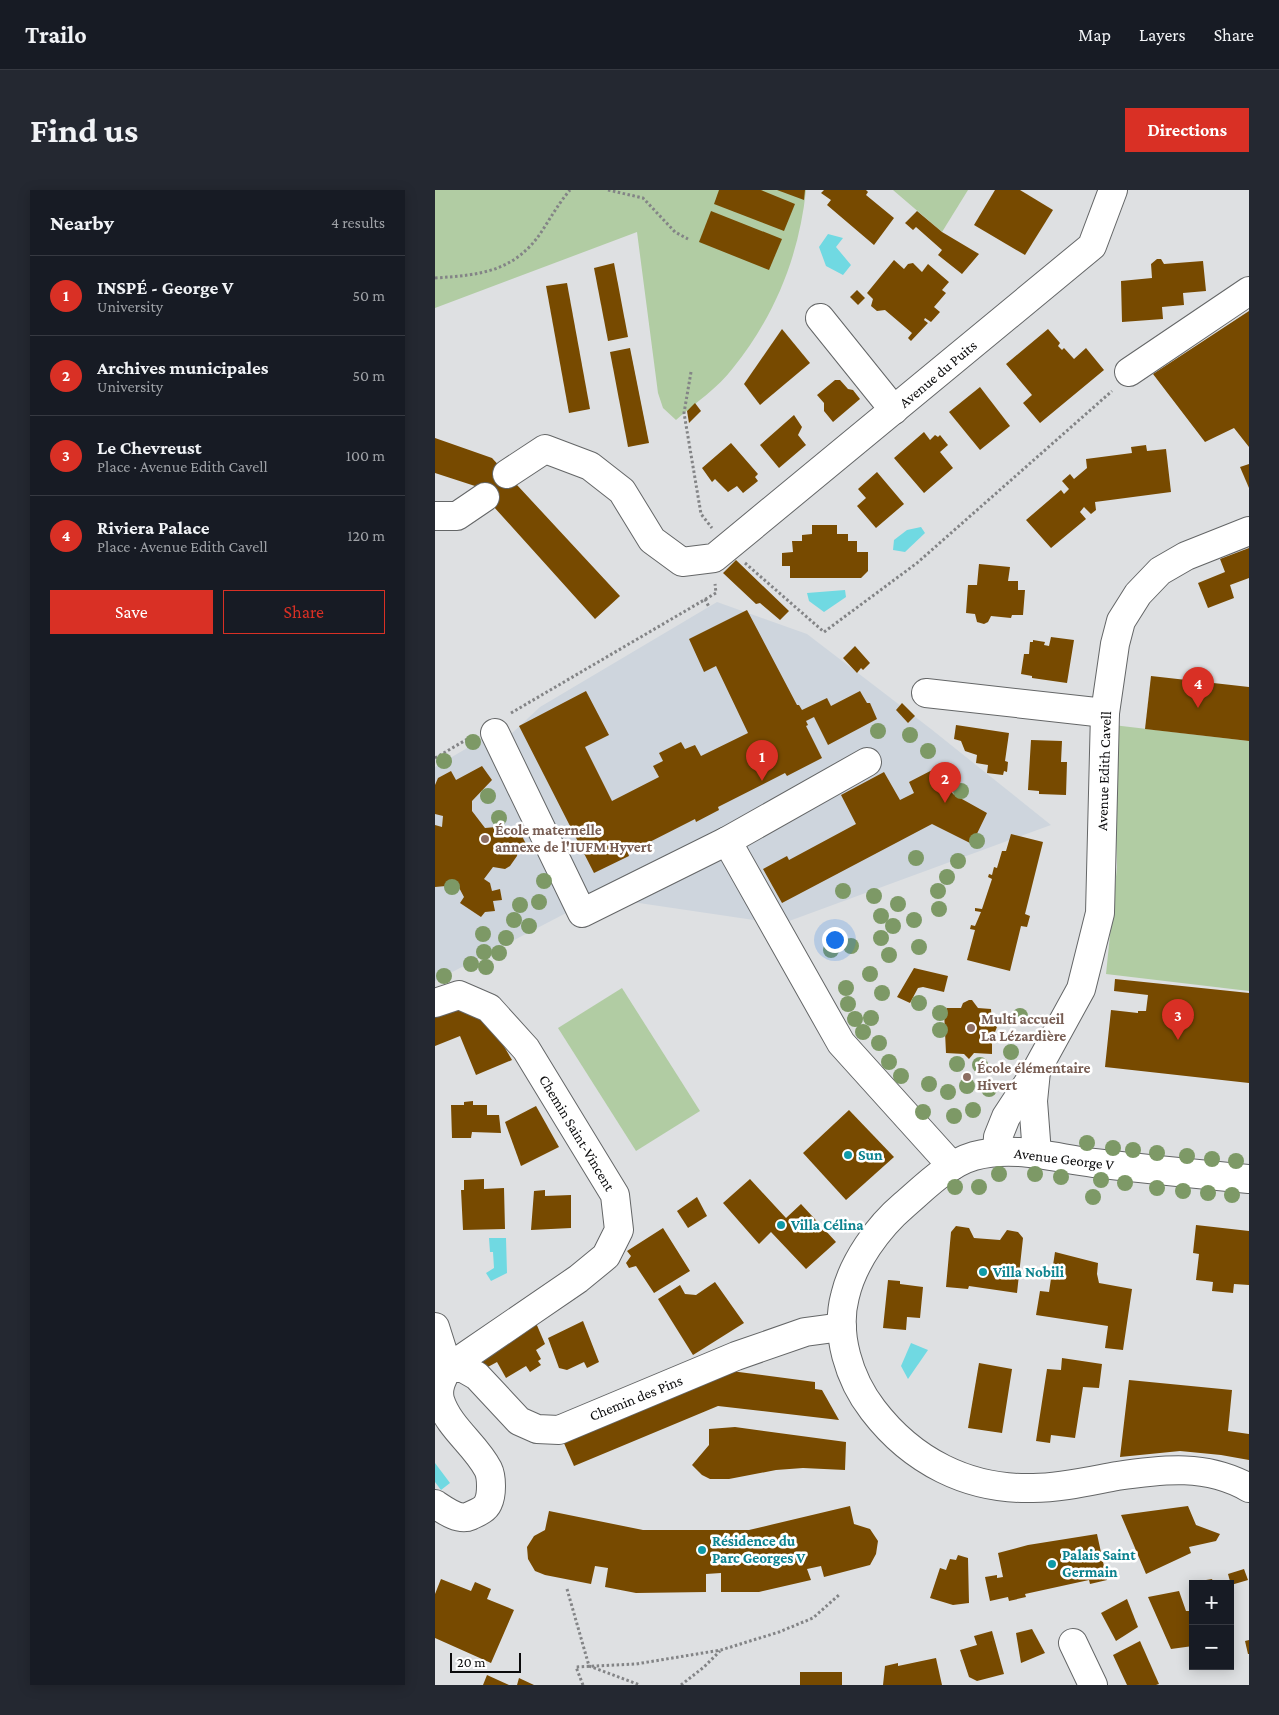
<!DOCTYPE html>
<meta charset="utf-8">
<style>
:root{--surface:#171b24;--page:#242831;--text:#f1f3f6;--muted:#9ea1a6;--line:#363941;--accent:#d93025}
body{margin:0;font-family:"Crimson Pro",serif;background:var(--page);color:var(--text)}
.controls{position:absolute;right:15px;bottom:15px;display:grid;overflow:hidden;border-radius:0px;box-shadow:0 2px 12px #0003}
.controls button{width:45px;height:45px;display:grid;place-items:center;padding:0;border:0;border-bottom:1px solid var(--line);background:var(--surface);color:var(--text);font:25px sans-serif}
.scale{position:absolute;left:15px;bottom:12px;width:71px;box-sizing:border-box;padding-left:5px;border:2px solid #0b0b0c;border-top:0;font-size:14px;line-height:18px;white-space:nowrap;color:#0b0b0c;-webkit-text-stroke:4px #fff;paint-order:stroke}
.you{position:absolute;left:399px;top:749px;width:18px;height:18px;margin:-12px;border:4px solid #fff;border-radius:50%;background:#1a73e8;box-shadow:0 0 0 8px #1a73e833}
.badge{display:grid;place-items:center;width:32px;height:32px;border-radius:50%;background:var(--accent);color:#fff;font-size:16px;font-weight:700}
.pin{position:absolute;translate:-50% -41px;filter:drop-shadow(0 1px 2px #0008)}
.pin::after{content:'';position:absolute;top:26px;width:18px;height:15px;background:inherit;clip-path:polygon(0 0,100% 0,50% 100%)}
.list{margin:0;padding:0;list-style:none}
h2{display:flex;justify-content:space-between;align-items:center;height:65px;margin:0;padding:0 20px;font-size:21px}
h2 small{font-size:16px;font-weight:400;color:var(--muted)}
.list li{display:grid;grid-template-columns:32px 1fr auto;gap:15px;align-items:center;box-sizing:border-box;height:80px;padding:0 20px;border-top:1px solid var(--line)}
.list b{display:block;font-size:19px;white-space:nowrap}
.list p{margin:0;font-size:16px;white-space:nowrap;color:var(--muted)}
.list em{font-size:16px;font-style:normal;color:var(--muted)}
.actions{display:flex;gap:10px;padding:15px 20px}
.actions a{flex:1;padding:11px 0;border:1px solid var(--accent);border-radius:0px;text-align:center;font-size:18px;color:var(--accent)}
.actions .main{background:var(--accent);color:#fff}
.map{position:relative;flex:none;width:814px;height:1495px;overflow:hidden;border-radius:0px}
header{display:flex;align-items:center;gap:30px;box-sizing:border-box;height:70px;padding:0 25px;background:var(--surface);border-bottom:1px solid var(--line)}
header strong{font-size:24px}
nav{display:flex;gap:28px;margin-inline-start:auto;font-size:18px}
.intro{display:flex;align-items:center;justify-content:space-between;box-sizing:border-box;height:120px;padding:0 30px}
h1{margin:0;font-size:35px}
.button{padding:12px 22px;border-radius:0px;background:var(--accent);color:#fff;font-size:18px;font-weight:700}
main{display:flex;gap:30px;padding:0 30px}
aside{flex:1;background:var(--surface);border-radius:0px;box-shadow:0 2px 12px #0003}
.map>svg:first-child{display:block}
.built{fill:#ced5dd}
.green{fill:#b1cca3}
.water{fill:#70d9e2}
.building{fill:#774a00}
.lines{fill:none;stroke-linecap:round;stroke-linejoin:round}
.minor-casing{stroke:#646667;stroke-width:30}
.path{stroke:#838486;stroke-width:3;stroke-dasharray:2.5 2.5;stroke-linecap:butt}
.minor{stroke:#fff;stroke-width:28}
.tree{fill:#7d9966}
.education-dot{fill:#8d6e63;stroke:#fff;stroke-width:2}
.culture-dot{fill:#0f9aa8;stroke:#fff;stroke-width:2}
.labels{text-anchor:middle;stroke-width:5;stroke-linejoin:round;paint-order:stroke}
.street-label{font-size:15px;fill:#0b0b0c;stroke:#fff}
.education-label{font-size:15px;font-weight:bold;fill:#785e54;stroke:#fff;text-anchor:start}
.culture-label{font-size:15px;font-weight:bold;fill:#0d838f;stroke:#fff;text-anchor:start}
</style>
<header>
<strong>Trailo</strong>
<nav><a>Map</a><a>Layers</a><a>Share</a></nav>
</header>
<div class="intro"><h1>Find us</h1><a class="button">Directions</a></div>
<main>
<aside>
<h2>Nearby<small>4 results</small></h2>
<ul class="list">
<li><span class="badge">1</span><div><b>INSPÉ - George V</b><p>University</p></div><em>50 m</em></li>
<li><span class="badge">2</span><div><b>Archives municipales</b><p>University</p></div><em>50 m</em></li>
<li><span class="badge">3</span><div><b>Le Chevreust</b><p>Place · Avenue Edith Cavell</p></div><em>100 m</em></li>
<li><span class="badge">4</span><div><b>Riviera Palace</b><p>Place · Avenue Edith Cavell</p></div><em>120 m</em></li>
</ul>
<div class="actions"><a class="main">Save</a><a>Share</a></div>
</aside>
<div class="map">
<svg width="814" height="1495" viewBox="0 0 814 1495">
<rect width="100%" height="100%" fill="#dee0e2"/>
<g class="built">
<polygon points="282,412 372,444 496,539 616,635 346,734 143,704 73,547 105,517"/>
<polygon points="49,548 135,721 0,791 0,577"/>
</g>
<g class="green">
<path d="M 0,0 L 371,0 C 364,66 340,126 298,178 C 283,198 260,213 241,230 L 228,218 L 223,203 L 202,42 L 0,118 Z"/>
<polygon points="458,0 533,0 507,42"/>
<polygon points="678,535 814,551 814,801 671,784 682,677"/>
<polygon points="187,798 265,921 201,961 123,838"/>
</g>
<g class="water">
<polygon points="393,44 408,48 401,57 416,75 408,85 391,76 384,57"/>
<polygon points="486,337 490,343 470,362 458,360 459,350 472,340"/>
<polygon points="410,400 411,407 389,422 374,411 372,403"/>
<polygon points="54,1048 71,1048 72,1083 56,1091 51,1083 59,1078 58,1062 55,1062"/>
<polygon points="476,1153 493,1160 473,1189 466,1176"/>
<polygon points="0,1273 15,1293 6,1300 0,1292"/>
</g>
<g class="building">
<polygon points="284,0 326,0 360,14 349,41 279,14"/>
<polygon points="342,0 370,0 369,10"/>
<polygon points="389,0 431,0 433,2 431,5 459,28 439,55 392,15 396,10 386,3"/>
<polygon points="560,0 585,0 618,20 590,65 539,35"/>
<polygon points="276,21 347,49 334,80 264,52"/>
<polygon points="482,21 507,42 544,64 527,84 503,65 507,60 481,37 478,40 470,33"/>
<polygon points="722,69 726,69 729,74 768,71 771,101 748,103 749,115 727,117 728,129 687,132 686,91 717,88 716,74"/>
<polygon points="459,70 469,79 473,74 478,73 487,82 493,74 514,92 507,100 511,103 499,117 505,122 496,132 490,128 489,130 493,133 476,151 473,148 477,143 450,120 442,121 436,116 438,109 432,103"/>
<polygon points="179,73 193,147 173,151 159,78"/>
<polygon points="132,93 155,219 134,223 111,96"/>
<polygon points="422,100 430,108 423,115 415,107"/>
<polygon points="814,121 814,257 799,238 770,252 718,184"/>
<polygon points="347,139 375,173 325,215 309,194"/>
<polygon points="613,139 625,153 623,156 627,160 629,158 639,169 651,158 669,180 605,233 588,213 597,205 571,174"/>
<polygon points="195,158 214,253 193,257 175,162"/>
<polygon points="400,190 405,190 413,199 418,200 425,209 398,232 389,221 389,213 382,205"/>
<polygon points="545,197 575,236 545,260 514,222"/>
<polygon points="260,213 266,221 254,233 252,221"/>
<polygon points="359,225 367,237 363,245 371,255 344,278 325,255"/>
<polygon points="489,242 495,250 500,245 503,247 505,245 513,255 505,262 518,278 489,303 459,268"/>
<polygon points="0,248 57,268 185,406 160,429 40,296 0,283"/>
<polygon points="296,253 323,284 320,287 323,291 308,303 302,296 293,302 280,289 277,292 267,278"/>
<polygon points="711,255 712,261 731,259 736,302 660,312 661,320 656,324 649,317 645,322 651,329 616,358 591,330 626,300 629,304 634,299 627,291 635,284 639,289 652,278 651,269 697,263 696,257"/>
<polygon points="814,274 814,298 805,277"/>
<polygon points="442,282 469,314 441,338 422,316 431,308 423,299"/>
<polygon points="377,335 402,335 402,344 413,344 413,351 422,351 422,362 433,362 433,381 426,388 355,388 355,376 347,376 347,363 358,362 357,351 367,351 367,345 377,344"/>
<polygon points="814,358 814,388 795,395 799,408 773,418 763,393 790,382 785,369"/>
<polygon points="301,370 354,421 345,430 325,413 321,414 288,383"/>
<polygon points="544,374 575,377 573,391 583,391 583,400 590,400 588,425 577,425 576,428 556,426 553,432 549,434 542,432 540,424 531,423 533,395 542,395"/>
<polygon points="312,420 362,515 364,515 367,520 392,508 396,516 425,501 432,513 435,513 442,529 393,555 379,527 371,531 373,535 371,536 387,568 352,586 350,583 283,617 284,620 261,632 260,629 193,663 194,666 159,683 84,536 151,501 174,545 150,557 177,611 224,587 218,576 228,571 224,563 246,552 250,559 260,555 266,566 313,543 281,476 269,482 254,449"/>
<polygon points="616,447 639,450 632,493 597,488 597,486 586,484 589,464 594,464 595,452 598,452 598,450 610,452 609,455 614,456"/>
<polygon points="420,456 435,473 428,480 426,478 422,483 408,468"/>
<polygon points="716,486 814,497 814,551 710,539"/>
<polygon points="467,513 480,526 473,533 461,520"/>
<polygon points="521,535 574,543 570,571 573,572 572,582 569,581 568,585 552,583 553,575 541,573 542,565 530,561 526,551 519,549"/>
<polygon points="596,550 627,551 626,572 632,572 631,605 604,604 604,601 593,600"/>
<polygon points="47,576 57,590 37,611 37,621 50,638 73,636 85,642 93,658 83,659 82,666 75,676 70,679 58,677 49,689 55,693 57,701 65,699 67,710 58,711 60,721 50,722 46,727 25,713 29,707 21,692 11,696 0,697 0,635 7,637 8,626 0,624 0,595 3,588 16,581 21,590"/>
<polygon points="503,577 518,604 552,623 537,654 497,634 347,713 328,679 352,666 354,670 421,634 406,605 449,582 465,610 479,603 474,592"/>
<polygon points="576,644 608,652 590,724 595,726 592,737 586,736 575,781 532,770 540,740 535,739 536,735 540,736 546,722 540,721 540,718 547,719 557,689 553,687 554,684 557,685 559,677 562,678 567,661 571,661"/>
<polygon points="479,778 513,786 509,802 488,797 483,798 475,813 462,807"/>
<polygon points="680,789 814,803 814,893 670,877 676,820 703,823 703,821 711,821 713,805 679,801"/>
<polygon points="534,810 537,810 543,818 556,819 557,834 562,837 560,842 557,843 557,864 539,863 534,869 529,864 511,863 509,821 512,818 526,818 528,813"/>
<polygon points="31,813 67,853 77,870 41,885 25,846 0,856 0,825"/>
<polygon points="38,911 38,915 52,915 52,925 64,925 66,943 37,942 36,948 17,948 16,915 29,915 29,912"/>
<polygon points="101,916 124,957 86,976 70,932"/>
<polygon points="414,920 459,967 411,1010 368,963"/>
<polygon points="49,989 49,999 69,998 70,1039 28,1040 26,1000 29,1000 29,990"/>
<polygon points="315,989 351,1028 366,1014 401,1052 371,1079 336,1042 324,1054 288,1013"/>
<polygon points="110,1000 110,1006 136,1005 136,1038 96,1040 99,1001"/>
<polygon points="262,1007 272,1026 253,1038 242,1021"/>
<polygon points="761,1035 814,1041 814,1095 799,1094 798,1103 777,1101 778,1092 761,1090 764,1064 758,1063"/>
<polygon points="521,1036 534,1038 539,1048 565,1050 572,1040 583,1042 588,1048 582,1103 534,1096 533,1099 511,1097 516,1042"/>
<polygon points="228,1038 255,1081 219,1103 201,1076 194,1078 191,1073 196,1066 192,1061"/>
<polygon points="620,1062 663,1073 662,1084 664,1093 697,1099 688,1160 670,1158 673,1136 601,1125 605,1101 614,1102"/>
<polygon points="453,1090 465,1091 465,1094 488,1097 485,1128 472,1127 471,1140 448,1138"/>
<polygon points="280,1092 309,1133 258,1165 223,1109 245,1095 250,1104 261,1105"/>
<polygon points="148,1131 164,1172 152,1178 149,1172 132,1180 124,1178 113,1148"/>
<polygon points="101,1133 110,1154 101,1160 106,1169 103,1171 106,1175 95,1182 91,1176 71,1188 62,1172 51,1178 45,1167"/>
<polygon points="627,1168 667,1174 664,1198 648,1197 640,1248 616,1245 615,1253 601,1251 612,1179 626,1180"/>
<polygon points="544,1173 577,1179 567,1243 533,1238"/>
<polygon points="296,1181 380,1192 380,1199 387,1200 404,1230 283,1216 139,1276 128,1251"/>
<polygon points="694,1190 797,1200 793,1241 814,1244 814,1270 786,1265 745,1261 685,1267"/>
<polygon points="300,1237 411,1252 410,1280 368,1278 341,1280 294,1289 275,1289 267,1285 257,1275 274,1255 274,1239"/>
<polygon points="415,1316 419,1334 435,1339 443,1351 441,1364 435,1375 389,1387 386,1376 372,1379 376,1390 324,1402 286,1402 286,1383 271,1384 271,1402 201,1403 170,1397 173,1378 160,1376 156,1394 110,1385 100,1381 93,1369 92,1357 99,1346 110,1340 114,1321 208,1340 314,1340"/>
<polygon points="753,1316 761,1335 785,1344 781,1351 754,1357 756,1363 711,1384 686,1325"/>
<polygon points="662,1344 672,1390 655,1394 654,1390 590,1404 591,1407 574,1411 573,1407 555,1411 550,1387 562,1385 562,1388 568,1387 563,1363 593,1355"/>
<polygon points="523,1365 533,1368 534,1413 518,1415 495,1408 505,1378 511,1380 515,1369 521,1370"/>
<polygon points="809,1379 813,1390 796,1395 793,1384"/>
<polygon points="6,1389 36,1401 40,1392 56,1399 52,1409 79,1420 56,1473 0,1448 0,1404"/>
<polygon points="777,1389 779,1394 773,1394 771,1390"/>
<polygon points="744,1401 751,1421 758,1421 758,1456 736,1459 713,1407"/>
<polygon points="692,1409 703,1437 681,1451 666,1423"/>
<polygon points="597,1439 610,1463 586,1473 581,1443"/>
<polygon points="557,1441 569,1484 542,1491 534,1487 525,1460 542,1455 539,1446"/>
<polygon points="814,1450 814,1464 813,1464 810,1451"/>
<polygon points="705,1451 724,1494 721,1495 692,1495 678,1465"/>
<polygon points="501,1468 507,1495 448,1495 450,1476 463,1473 463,1476"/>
<rect x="365" y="1482" width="42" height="13"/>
<polygon points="52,1485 74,1495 48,1495"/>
<polygon points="84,1488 99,1495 82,1495"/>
</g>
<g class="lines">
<defs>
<g id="minor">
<polyline points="385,128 459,220"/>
<polyline points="694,182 814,101"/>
<polyline points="72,284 110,259 155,276 187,301 217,350 247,372 279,368 657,56 678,0"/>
<polyline points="0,326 22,326 50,307"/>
<polyline points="491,503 670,523"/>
<polyline points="60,543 147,723 292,651"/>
<polyline points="432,572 292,651 406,853 517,976"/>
<polyline points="0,813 24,805 54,818 91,859 180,1005 184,1040 171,1066 143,1089 13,1178 0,1137"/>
<polyline points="601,881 598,911 602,964"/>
<polyline points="562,962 563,947 571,927 601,881 646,799 665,723 670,523 680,454 686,431 703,404 725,381 751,366 814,341"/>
<path d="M 814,989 C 762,984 710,979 659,973 C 619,968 579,955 539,966 C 512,974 490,997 469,1015 C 443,1037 418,1072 410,1106 C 400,1144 414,1189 438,1220 C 477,1271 533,1300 598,1298 C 626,1298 655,1291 682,1286 C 729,1279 772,1274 814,1298"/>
<path d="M 0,1314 C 9,1320 24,1331 35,1326 C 41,1323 50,1320 53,1313 C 57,1305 57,1287 53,1279 C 40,1254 14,1238 5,1210 C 2,1198 7,1189 13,1178 L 28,1178 L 42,1186 L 84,1231 L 102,1239 L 124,1240 L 301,1166 L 370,1142 L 407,1137"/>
<polyline points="638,1453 658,1495"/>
</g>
</defs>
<use href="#minor" class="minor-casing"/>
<g class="path">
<polyline points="173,0 208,8 240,42 253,49"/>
<path d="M 0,88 C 45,85 80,82 107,41 C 116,27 124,13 135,0"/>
<polyline points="256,182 249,223 266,324 277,338"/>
<polyline points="310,373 389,442 482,373 677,201"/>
<polyline points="270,409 274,417"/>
<polyline points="76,523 281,403 280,394"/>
<polyline points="0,568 36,547"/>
<polyline points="132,1399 154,1476 205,1495"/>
<polyline points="148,1495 141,1477 201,1474 286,1460 344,1442 378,1428 405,1404"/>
<polyline points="246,1495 269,1477 285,1461"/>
</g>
<use href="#minor" class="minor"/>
</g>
<g class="tree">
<circle cx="443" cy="541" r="8"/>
<circle cx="475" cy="545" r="8"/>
<circle cx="38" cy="552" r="8"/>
<circle cx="493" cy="561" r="8"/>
<circle cx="9" cy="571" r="8"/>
<circle cx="526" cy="601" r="8"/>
<circle cx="53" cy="606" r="8"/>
<circle cx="64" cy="628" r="8"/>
<circle cx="542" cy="651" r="8"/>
<circle cx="481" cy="668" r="8"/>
<circle cx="523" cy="671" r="8"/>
<circle cx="512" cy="687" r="8"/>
<circle cx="109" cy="691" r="8"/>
<circle cx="17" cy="697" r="8"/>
<circle cx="408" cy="701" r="8"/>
<circle cx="503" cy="701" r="8"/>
<circle cx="439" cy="706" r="8"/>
<circle cx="104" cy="712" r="8"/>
<circle cx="463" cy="714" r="8"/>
<circle cx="85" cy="715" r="8"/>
<circle cx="504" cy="719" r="8"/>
<circle cx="446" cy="726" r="8"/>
<circle cx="79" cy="730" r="8"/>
<circle cx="479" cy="730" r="8"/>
<circle cx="94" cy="736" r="8"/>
<circle cx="458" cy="736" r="8"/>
<circle cx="48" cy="744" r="8"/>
<circle cx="71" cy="748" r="8"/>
<circle cx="446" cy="748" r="8"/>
<circle cx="416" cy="756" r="8"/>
<circle cx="484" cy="757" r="8"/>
<circle cx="396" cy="760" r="8"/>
<circle cx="49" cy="762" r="8"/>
<circle cx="64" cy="763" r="8"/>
<circle cx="454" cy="765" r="8"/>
<circle cx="36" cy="774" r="8"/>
<circle cx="51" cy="777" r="8"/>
<circle cx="435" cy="784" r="8"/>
<circle cx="9" cy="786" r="8"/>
<circle cx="411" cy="798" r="8"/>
<circle cx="447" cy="803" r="8"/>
<circle cx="484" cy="813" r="8"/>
<circle cx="413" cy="814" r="8"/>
<circle cx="505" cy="823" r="8"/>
<circle cx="585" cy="826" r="8"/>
<circle cx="436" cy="828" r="8"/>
<circle cx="420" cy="829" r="8"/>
<circle cx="505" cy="840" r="8"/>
<circle cx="428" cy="842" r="8"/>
<circle cx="444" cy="853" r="8"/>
<circle cx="576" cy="862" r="8"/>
<circle cx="454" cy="872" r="8"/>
<circle cx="522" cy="874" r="8"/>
<circle cx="545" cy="875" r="8"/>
<circle cx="466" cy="886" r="8"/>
<circle cx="494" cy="894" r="8"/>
<circle cx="532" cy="896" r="8"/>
<circle cx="554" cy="899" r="8"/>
<circle cx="513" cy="902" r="8"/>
<circle cx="538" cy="920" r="8"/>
<circle cx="488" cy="922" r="8"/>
<circle cx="519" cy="926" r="8"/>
<circle cx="652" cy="953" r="8"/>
<circle cx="678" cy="958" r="8"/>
<circle cx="698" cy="960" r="8"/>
<circle cx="722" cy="963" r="8"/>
<circle cx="752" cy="966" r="8"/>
<circle cx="777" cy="969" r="8"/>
<circle cx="801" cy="971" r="8"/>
<circle cx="564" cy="984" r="8"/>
<circle cx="600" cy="984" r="8"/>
<circle cx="626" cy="987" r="8"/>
<circle cx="666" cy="990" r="8"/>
<circle cx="690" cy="993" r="8"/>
<circle cx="520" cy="997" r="8"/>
<circle cx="544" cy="997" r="8"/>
<circle cx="722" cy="998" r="8"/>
<circle cx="748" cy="1001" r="8"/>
<circle cx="773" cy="1003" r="8"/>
<circle cx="797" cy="1005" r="8"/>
<circle cx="658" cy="1007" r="8"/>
</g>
<g class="education-dot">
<circle cx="50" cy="649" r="5"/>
<circle cx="536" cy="838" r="5"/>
<circle cx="532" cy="887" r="5"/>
</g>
<g class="culture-dot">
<circle cx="413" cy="965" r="5"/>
<circle cx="346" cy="1035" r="5"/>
<circle cx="548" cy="1082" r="5"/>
<circle cx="267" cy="1360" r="5"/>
<circle cx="617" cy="1374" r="5"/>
</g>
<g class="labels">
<g class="street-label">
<text transform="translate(503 184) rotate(-40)" y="5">Avenue du Puits</text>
<text transform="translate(669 581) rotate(-88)" y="5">Avenue Edith Cavell</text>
<text transform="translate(142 943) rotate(59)" y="5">Chemin Saint-Vincent</text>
<text transform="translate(629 969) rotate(7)" y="5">Avenue George V</text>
<text transform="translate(201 1208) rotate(-22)" y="5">Chemin des Pins</text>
</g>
<g class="education-label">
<text x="60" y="645">École maternelle<tspan x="60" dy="17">annexe de l'IUFM Hyvert</tspan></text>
<text x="546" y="834">Multi accueil<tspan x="546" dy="17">La Lézardière</tspan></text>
<text x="542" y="883">École élémentaire<tspan x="542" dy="17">Hivert</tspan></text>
</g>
<g class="culture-label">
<text x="423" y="970">Sun</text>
<text x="356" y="1040">Villa Célina</text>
<text x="558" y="1087">Villa Nobili</text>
<text x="277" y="1356">Résidence du<tspan x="277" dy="17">Parc Georges V</tspan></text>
<text x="627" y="1370">Palais Saint<tspan x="627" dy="17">Germain</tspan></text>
</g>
</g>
</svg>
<div class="controls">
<button>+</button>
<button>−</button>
</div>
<div class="scale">20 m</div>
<div class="you"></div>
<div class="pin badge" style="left:327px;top:591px">1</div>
<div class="pin badge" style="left:510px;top:613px">2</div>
<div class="pin badge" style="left:743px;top:850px">3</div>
<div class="pin badge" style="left:763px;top:518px">4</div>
</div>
</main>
